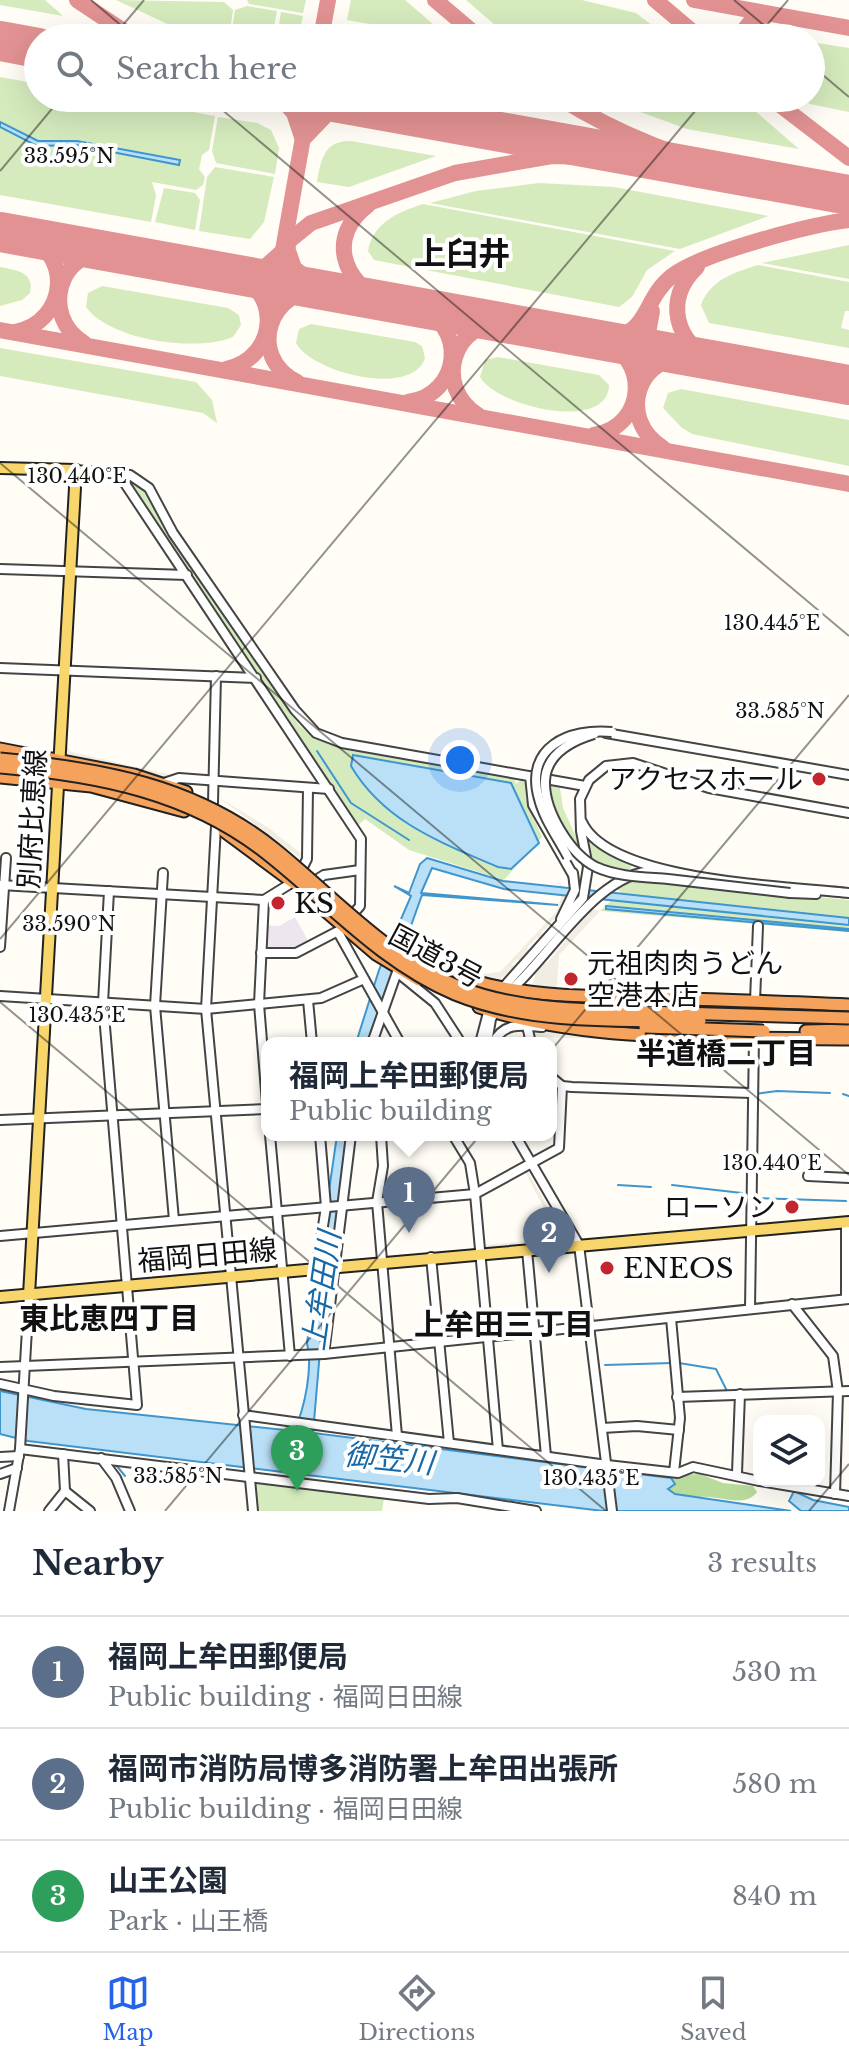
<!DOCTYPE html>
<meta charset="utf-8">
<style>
:root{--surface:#fff;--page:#f6f6f7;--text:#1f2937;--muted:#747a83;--line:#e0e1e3;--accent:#2563eb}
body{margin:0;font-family:"Libre Baskerville","Noto Sans JP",serif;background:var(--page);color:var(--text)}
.controls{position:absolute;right:24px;bottom:24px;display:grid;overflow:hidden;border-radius:16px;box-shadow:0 8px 32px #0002}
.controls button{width:72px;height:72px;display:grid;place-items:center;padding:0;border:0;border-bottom:2px solid var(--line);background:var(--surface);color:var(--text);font:40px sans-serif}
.you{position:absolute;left:460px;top:760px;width:28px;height:28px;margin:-20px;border:6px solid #fff;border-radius:50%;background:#1a73e8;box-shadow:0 0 0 12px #1a73e833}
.badge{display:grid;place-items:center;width:52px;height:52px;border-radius:50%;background:var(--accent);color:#fff;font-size:26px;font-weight:700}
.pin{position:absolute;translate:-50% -66px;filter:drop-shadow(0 2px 4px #0008)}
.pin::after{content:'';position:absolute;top:42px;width:28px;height:24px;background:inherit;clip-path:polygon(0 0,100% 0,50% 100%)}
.popup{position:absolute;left:261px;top:1037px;width:296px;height:104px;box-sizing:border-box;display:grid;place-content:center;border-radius:16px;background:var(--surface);filter:drop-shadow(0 2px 6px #0005);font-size:26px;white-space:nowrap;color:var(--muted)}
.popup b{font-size:30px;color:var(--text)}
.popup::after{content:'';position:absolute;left:50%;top:100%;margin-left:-16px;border:16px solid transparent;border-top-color:var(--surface)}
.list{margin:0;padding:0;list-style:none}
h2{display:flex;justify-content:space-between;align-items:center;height:104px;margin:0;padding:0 32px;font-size:34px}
h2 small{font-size:26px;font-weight:400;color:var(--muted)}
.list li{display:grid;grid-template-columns:52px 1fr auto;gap:24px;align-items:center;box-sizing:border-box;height:112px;padding:0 32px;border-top:2px solid var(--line)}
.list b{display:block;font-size:30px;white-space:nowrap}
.list p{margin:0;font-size:26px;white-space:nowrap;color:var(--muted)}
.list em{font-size:26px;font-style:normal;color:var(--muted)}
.icon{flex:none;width:44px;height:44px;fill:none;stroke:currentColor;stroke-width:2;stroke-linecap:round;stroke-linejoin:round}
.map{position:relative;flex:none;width:849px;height:1511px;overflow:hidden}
.search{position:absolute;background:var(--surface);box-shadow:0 8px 32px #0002;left:24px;right:24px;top:24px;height:88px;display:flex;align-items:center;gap:20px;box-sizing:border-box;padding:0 28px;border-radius:44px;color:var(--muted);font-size:30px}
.sheet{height:440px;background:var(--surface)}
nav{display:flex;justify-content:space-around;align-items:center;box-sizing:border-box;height:112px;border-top:2px solid var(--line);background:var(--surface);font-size:22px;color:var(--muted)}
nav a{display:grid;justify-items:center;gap:4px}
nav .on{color:var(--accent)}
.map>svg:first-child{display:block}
.industrial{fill:#eee6ef}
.green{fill:#d5ebbd}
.forest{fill:#b9dc9c}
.plaza{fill:#f1ede2}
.water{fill:#b9e0f7;stroke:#3f96cf;stroke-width:2}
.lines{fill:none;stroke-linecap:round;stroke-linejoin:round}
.stream{stroke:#3f96cf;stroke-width:2}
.taxiway{stroke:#e29292;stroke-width:16}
.runway{stroke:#e29292;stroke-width:40}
.minor-tunnel{stroke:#dbdad3;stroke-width:8;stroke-dasharray:8 4;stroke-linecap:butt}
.minor-casing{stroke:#444;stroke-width:12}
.major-casing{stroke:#222;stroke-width:14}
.highway-casing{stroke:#222;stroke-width:15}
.minor{stroke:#fff;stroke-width:8}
.major{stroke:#f9d66b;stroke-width:10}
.highway{stroke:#f5a25d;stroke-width:11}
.minor-bridge-casing{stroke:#444;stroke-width:12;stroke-linecap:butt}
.highway-bridge-casing{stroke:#222;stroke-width:15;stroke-linecap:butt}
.minor-bridge{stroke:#fff;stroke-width:8}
.highway-bridge{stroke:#f5a25d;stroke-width:11}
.ticks{fill:none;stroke:#111;stroke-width:2;stroke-opacity:0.45}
.poi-dot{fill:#c4262e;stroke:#fff;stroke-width:3}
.labels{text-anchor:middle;stroke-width:8;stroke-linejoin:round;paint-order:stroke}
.poi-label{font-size:28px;fill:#111;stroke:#fff;text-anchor:start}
.street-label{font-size:28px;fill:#111;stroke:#fff}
.neighbourhood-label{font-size:30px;font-weight:bold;fill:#111;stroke:#fff}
.water-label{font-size:30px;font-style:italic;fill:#1768a6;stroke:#fff}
.quarter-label{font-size:32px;font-weight:bold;fill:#111;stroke:#fff}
.ticks-label{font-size:20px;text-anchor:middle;fill:#111;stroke:#fff;stroke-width:8;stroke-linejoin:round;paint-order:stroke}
</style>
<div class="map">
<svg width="849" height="1511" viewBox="0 0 849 1511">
<rect width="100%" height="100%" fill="#fffdf5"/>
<polygon class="industrial" points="295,917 311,946 263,952 265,925 279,926"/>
<g class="green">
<polygon points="0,0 45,0 63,16 0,5"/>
<polygon points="116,0 224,2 233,10 229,38 193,36"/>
<polygon points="247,0 306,0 303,13 249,4"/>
<polygon points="351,0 405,0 449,38 347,20"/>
<polygon points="466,0 582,0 636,13 669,38 510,38"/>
<polygon points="247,6 277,11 272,38 231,38 235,10"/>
<polygon points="281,12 303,16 298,38 277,38"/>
<polygon points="346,24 425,38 343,38"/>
<polygon points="811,42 849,48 849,112 810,104 802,98 811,98 811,74 818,73 811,71"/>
<polygon points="0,77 38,84 38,98 115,98 215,116 209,150 202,155 199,169 205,177 203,185 196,190 152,182 156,195 151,222 0,195"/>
<polygon points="602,98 740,98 799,149 687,129"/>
<polygon points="218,117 257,123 271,130 279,148 275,174 216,163 212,151"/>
<path d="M 351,141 L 436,156 L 349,187 L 317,182 C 321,160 324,140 351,141 Z"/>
<polygon points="215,167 274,177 264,222 250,239 199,231 207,177"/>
<polygon points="539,183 614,187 769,216 680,249 430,203 476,191"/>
<polygon points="164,188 195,193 200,200 195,230 155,222"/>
<path d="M 423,204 L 675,251 L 647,270 L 632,297 L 619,307 L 374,260 L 368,251 C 373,222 399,212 423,204 Z"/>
<polygon points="849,245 849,279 762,263"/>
<path d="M 758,265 L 849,282 L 849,311 L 845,311 L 841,328 L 849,330 L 849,348 L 709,323 L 701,305 C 710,280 735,272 758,265 Z"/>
<path d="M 0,267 C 16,270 35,272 30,293 L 22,300 L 0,306 Z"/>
<path d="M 102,286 L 228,308 L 239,315 L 241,325 L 233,337 C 197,352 110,341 86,307 L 88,293 Z"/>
<path d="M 311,324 L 415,342 L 422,346 L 425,358 C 412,398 312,373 296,343 L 299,329 Z"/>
<polygon points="0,348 196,382 212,400 217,423 203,413 0,376"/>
<path d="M 498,357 L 599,375 L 609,385 C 608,433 497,407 480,377 L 485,360 Z"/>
<polygon points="681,389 849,420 849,466 692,434 681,427 663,408 668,393"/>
<polygon points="133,481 153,499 166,531 299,725 314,738 342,749 514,778 516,784 521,780 525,783 527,803 542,837 504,880 409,850 365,819 356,827 127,482"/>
<path d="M 549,781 L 560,788 L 563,808 L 584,855 C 565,836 550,809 549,781 Z"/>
<polygon points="584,836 604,852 632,867 625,872 589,860"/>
<polygon points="632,878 849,900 849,932 600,911 621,891 613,889"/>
<polygon points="256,1480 384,1498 382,1511 257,1511"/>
</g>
<path class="forest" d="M 700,1474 L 723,1483 L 753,1486 L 757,1492 C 745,1509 718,1495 700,1497 C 690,1498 684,1499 674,1498 L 665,1483 L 673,1475 Z"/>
<g class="plaza">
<polygon points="70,675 65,745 71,752 176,776 164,778 65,754 64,751 68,676"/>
<polygon points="218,797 269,828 305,857 300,858"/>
<polygon points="559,882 567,892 565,908 541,933 545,936 541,941 537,937 527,948 530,952 521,962 517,959 512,964 516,968 498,980 491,981 460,972 405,946 409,942 437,958 484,974 500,972 556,912 561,898"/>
<polygon points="592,909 600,911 559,955 557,988 753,994 751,998 622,994 532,987 537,968 543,962 546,964"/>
<polygon points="532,1029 630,1036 748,1044 544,1037 535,1043"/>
<polygon points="524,1170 528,1172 561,1231 561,1238 485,1248 483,1245 540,1240 550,1237 554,1227"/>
</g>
<g class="water">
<polygon points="0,122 38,141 77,141 180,160 179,165 76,145 37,146 0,127"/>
<path d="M 353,755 L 511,783 L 539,843 L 511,869 L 498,867 C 440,842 384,822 351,766 Z"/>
<polygon points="427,858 503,881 849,918 849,925 504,889 432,868 421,893 558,905 422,895 369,1043 356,1043 379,970 411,896 394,886 409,893 420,864"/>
<polygon points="606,906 849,929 849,931 606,909"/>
<path d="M 337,1135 L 350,1135 L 320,1351 L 313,1433 L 671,1478 L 675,1484 L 668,1489 L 675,1494 L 791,1511 L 603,1511 L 28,1441 L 0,1434 L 0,1391 L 86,1409 L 294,1431 C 305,1408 313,1367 307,1343 Z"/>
<polygon points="794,1491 813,1500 849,1507 849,1511 801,1511 789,1501"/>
</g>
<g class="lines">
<g class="stream">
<polyline points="317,751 351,803 409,840"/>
<polyline points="755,1094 777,1091 830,1093"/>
<polyline points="843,1094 849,1096"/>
<polyline points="618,1185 651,1187"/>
<polyline points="672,1185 742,1193"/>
<polyline points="756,1198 846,1201"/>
<polyline points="679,1363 716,1369 727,1391"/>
<polyline points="605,1365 672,1363"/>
<polyline points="746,1390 753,1390"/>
<polyline points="769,1390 781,1389"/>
<polyline points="116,1465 125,1476"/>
</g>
<g class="taxiway">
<polyline points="77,0 134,38"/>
<polyline points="435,0 480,38"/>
<polyline points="655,0 700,38"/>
<polyline points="694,0 849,28"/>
<polyline points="321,38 328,0"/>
<polyline points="738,38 752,20 770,14"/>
<polyline points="281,98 294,113 302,137"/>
<path d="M 560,98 C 622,137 690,162 762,179"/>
<polyline points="771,98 849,158"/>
<polyline points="305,137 329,112 360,107"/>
<path d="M 368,205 C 327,236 342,282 384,301"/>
<polyline points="286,245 294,268 322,290"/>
<polyline points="281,261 290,240 311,223 455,173 552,156 650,159"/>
<path d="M 697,267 C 663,298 675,345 716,361"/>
<polyline points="236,275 265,267 283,251"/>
<polyline points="269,329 310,98"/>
<polyline points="0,330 849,484"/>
<path d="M 15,332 C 69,322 74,248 19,235"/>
<path d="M 597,339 C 652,339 640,301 672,276 C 702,253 809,225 849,220"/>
<path d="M 84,343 C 40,316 58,249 111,252"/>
<path d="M 226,369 C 279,358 283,287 229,273"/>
<path d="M 297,382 C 246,356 269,287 323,290"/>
<polyline points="639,382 652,311"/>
<path d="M 408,402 C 462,394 468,323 415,307"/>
<path d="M 478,415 C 433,387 452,320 506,323"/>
<path d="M 594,435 C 648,426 650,354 598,340"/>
<path d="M 663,448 C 616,419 637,352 693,357"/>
</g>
<g class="runway">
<polyline points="0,41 38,48"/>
<polyline points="312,98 849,195"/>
<polyline points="0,232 849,385"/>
</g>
<polyline class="minor-tunnel" points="754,1036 755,1001"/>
<defs>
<g id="minor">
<polyline points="76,470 130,475 149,488 173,533 295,710 316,733 342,743 585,786"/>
<polyline points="118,473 361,839 360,906 354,913"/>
<polyline points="0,569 187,575"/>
<polyline points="0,668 256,678"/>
<polyline points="606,733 849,775"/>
<polyline points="530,776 533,805 573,875"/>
<polyline points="164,783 179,778 329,789"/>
<polyline points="213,803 216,676"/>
<path d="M 582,822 C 609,882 788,886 849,893"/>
<polyline points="216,826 206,1009 253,1511"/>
<polyline points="303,867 307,859 308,788"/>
<polyline points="163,873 155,1006 174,1220"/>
<polyline points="316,880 324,875 360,870"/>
<polyline points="0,885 264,900"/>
<polyline points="790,893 816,894"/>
<polyline points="561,919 575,890 573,873"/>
<polyline points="338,932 400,1043"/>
<polyline points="0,947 6,858"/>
<polyline points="261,953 296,953 340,930"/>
<polyline points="398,973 435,1003 461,1043"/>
<path d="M 511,990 C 551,955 599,869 657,871"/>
<polyline points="500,991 583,898 588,867 581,831 580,799 589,780 606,766 633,763 709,788 849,813"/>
<polyline points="0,996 206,1009 321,998 364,979"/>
<polyline points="308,1000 312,1043"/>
<polyline points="755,1001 758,926"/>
<polyline points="527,1026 531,1043"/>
<polyline points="372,1043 397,972"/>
<polyline points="480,1043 490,1005"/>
<polyline points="487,1043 491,1019 498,1007"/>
<path d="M 493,1043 C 504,1022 521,1025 542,1027"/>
<polyline points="551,1077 562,1086 572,1087 751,1093"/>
<polyline points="267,1103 259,1004 264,900 293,882"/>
<polyline points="0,1120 267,1109"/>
<polyline points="270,1135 290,1356"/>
<polyline points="381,1135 383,1166 377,1202 397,1436"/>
<polyline points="453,1135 470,1163 475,1194 498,1450"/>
<polyline points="515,1135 579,1245 612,1511"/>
<polyline points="808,1176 849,1178"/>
<polyline points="846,1222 846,1299"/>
<polyline points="0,1236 475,1194 559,1148 562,1086"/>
<polyline points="527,1250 546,1456"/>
<polyline points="431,1257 449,1443"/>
<polyline points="316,1270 326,1207 320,1135"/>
<polyline points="792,1304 833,1356 838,1392 835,1494"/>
<polyline points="750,1309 754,1037"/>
<polyline points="671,1318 680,1418 674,1472"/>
<polyline points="324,1354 351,1135"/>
<polyline points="0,1367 324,1354 849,1299"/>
<polyline points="0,1384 54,1396 137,1405 103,1003 109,891"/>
<polyline points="677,1397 849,1391"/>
<polyline points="243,1415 607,1465 678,1473 693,1467 759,1481"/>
<polyline points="602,1428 637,1426 679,1430"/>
<polyline points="20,1449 429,1499 457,1498 536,1511"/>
<polyline points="63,1454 65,1491"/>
<polyline points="0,1457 19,1456"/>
<polyline points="101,1458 116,1478 130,1511"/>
<polyline points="737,1473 740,1394"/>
<polyline points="0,1474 17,1468"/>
<polyline points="760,1481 849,1496"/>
<polyline points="9,1511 20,1449 29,1295"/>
<polyline points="49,1511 65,1491 90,1511"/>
</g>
<g id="major">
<polyline points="0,468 76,470 29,1295"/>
<polyline points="0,1297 849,1222"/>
</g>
<g id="highway">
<polyline points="0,749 134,775 186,792"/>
<polyline points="0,777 91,786 184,811"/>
<polyline points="224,831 294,883"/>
<polyline points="321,907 376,954 419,980"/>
<path d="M 396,945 C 481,1000 558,995 654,998 C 719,1000 784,1002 849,1005"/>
<path d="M 479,1007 C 589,1044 733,1037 849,1039"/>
<polyline points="806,1031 849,1030"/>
</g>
</defs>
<use href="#minor" class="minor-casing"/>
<use href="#major" class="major-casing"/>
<use href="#highway" class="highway-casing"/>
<use href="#minor" class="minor"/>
<use href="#major" class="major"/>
<use href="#highway" class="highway"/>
<defs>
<g id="minor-bridge">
<path d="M 594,734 C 571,741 546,754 545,781 C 544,811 570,854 596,867 C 618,877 645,877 668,879 C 709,884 749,888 790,893"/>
<path d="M 568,857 C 558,838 544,819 539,799 C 524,747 569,728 612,732"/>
</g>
<g id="highway-bridge">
<path d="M 0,759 C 100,768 196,785 276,850 C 336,899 386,956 459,987 C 517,1010 582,1010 644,1012 C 712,1014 781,1016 849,1018"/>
<path d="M 0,767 C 98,775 193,793 271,857 C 331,905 382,963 455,994 C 531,1025 620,1020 700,1021"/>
<polyline points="645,1027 764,1031"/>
</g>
</defs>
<use href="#minor-bridge" class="minor-bridge-casing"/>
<use href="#highway-bridge" class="highway-bridge-casing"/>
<use href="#minor-bridge" class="minor-bridge"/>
<use href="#highway-bridge" class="highway-bridge"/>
</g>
<path class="ticks" d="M 91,0 L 136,38M 734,0 L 779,38M 112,38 L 144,0M 756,38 L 788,0M 811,65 L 849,97M 208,98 L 849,636M 0,171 L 61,98M 0,463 L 849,1175M 0,939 L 706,98M 0,1002 L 606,1511M 165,1511 L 849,695M 809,1511 L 849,1464"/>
<g class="poi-dot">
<circle cx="819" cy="779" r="8"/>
<circle cx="278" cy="903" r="8"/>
<circle cx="571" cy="979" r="8"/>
<circle cx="792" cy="1207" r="8"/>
<circle cx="607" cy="1268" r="8"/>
</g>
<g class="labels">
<g class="poi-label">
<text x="803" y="789" text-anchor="end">アクセスホール</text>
<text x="294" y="913">KS</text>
<text x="587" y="973">元祖肉肉うどん<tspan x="587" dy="32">空港本店</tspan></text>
<text x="776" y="1217" text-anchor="end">ローソン</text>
<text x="623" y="1278">ENEOS</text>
</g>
<g class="street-label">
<text transform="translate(32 819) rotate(-87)" y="10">別府比恵線</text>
<text transform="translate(436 956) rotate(28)" y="10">国道3号</text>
<text transform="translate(207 1255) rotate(-5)" y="10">福岡日田線</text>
</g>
<g class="neighbourhood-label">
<text x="726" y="1064">半道橋二丁目</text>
<text x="109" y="1329">東比恵四丁目</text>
<text x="504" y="1335">上牟田三丁目</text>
</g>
<g class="water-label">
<text transform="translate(322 1291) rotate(-82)" y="10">上牟田川</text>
<text transform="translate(389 1459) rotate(6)" y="10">御笠川</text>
</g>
<g class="quarter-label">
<text x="462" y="265">上臼井</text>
</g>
</g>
<g class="ticks-label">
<text x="69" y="163">33.595°N</text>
<text x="77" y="483">130.440°E</text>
<text x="772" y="630">130.445°E</text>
<text x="780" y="718">33.585°N</text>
<text x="69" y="931">33.590°N</text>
<text x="77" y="1022">130.435°E</text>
<text x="772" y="1170">130.440°E</text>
<text x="178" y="1483">33.585°N</text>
<text x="591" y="1485">130.435°E</text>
</g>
</svg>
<div class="controls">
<button><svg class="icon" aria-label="layers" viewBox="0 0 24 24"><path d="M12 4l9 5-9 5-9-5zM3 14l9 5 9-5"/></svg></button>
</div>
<div class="you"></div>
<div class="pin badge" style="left:409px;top:1233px;background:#5c6f8a">1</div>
<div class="popup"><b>福岡上牟田郵便局</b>Public building</div>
<div class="pin badge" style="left:549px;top:1273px;background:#5c6f8a">2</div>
<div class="pin badge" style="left:297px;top:1491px;background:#2e9e5b">3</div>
<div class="search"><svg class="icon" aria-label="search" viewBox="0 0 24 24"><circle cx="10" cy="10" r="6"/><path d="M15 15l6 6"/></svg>Search here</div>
</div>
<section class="sheet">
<h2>Nearby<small>3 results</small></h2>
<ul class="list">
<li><span class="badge" style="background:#5c6f8a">1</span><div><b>福岡上牟田郵便局</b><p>Public building · 福岡日田線</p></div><em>530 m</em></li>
<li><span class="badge" style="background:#5c6f8a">2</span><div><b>福岡市消防局博多消防署上牟田出張所</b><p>Public building · 福岡日田線</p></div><em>580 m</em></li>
<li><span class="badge" style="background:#2e9e5b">3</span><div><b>山王公園</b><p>Park · 山王橋</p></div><em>840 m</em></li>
</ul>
</section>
<nav>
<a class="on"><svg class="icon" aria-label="map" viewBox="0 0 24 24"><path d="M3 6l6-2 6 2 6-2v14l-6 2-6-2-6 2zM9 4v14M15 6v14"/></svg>Map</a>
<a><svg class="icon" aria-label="directions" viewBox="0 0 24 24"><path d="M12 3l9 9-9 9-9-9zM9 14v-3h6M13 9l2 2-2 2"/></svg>Directions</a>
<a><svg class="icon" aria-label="saved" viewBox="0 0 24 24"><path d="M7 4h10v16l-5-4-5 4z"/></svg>Saved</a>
</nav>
